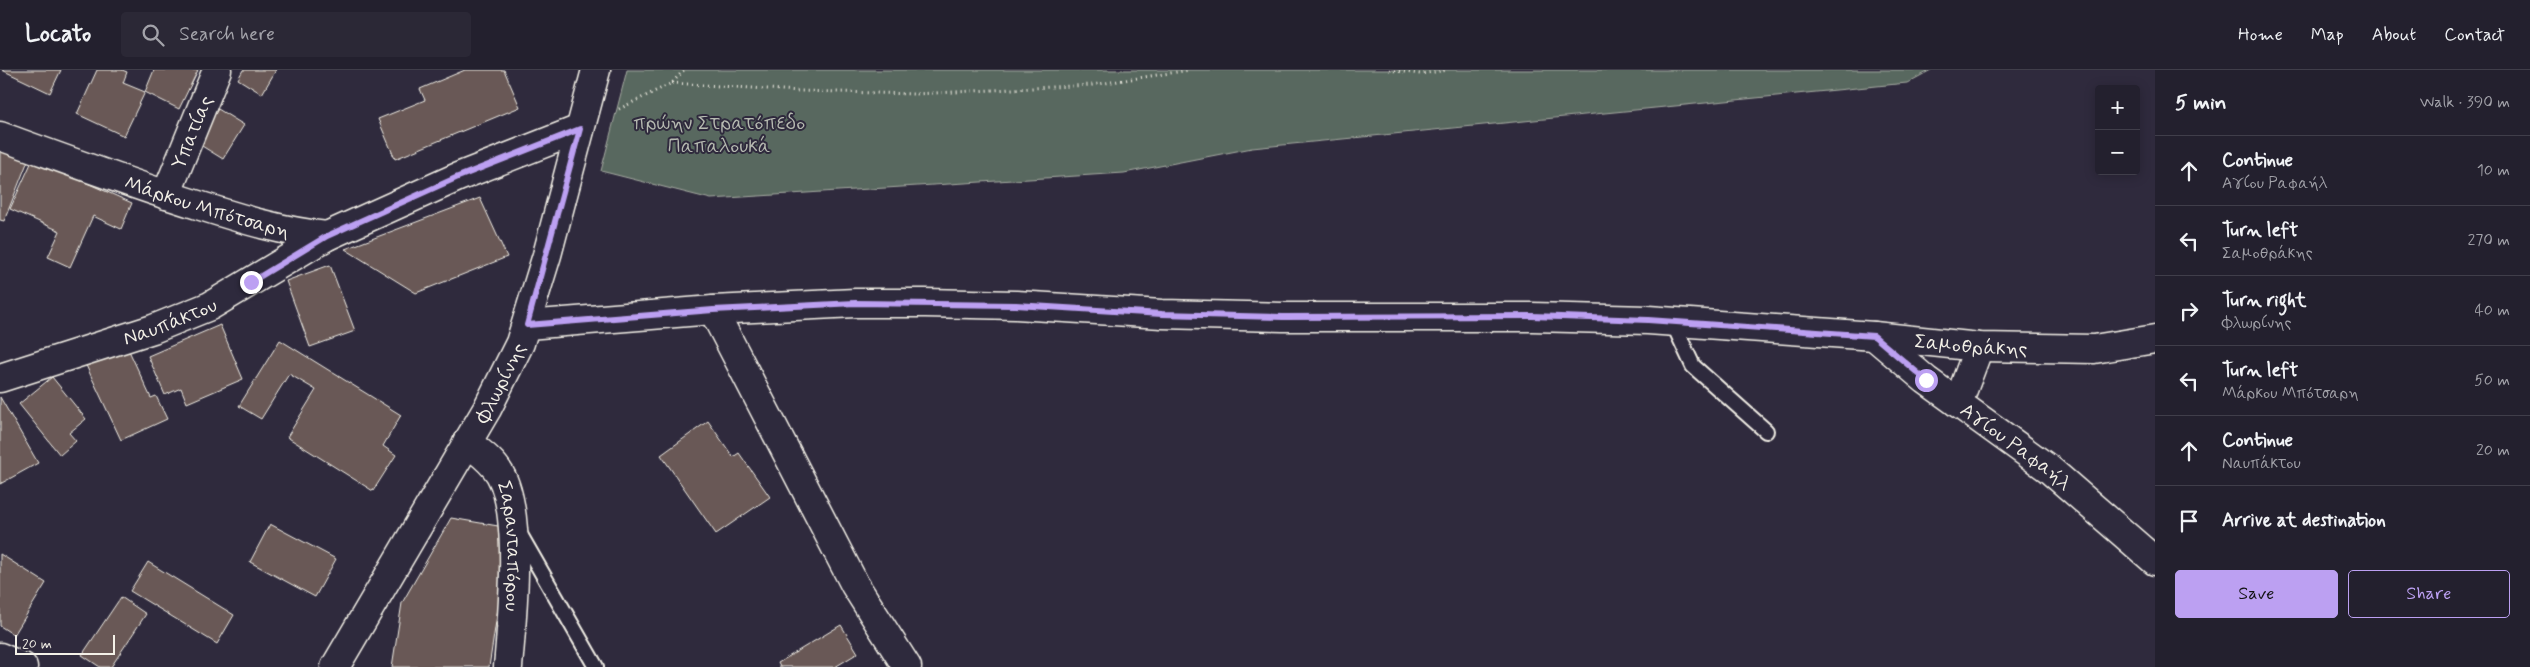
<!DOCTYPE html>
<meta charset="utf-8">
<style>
:root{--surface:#23202e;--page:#2b2836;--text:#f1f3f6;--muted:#a3a3aa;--line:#403e4a;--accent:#bca0f2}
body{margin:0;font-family:Mynerve,sans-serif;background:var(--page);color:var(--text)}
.controls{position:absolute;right:15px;top:15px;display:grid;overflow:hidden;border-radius:5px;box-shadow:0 2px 12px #0003}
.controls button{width:45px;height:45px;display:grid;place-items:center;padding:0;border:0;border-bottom:1px solid var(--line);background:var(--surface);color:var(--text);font:25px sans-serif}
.scale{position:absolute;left:15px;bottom:12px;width:100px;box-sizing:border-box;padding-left:5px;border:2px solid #f4f1e8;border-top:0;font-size:14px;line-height:18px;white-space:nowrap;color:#f4f1e8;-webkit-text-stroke:4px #2f2a3d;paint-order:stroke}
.stop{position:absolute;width:15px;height:15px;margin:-11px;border:4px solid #bca0f2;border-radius:50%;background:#fff}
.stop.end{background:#bca0f2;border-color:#fff;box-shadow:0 1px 5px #0008}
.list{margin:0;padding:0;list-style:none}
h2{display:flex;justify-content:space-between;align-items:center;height:65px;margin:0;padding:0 20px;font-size:21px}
h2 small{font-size:16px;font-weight:400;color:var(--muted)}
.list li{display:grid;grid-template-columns:32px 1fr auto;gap:15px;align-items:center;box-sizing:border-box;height:70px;padding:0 20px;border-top:1px solid var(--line)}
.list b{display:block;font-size:19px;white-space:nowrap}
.list p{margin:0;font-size:16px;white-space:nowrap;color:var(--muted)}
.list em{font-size:16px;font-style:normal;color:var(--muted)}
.actions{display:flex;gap:10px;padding:15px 20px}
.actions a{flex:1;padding:11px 0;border:1px solid var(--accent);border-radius:5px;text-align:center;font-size:18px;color:var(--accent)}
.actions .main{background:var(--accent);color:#111}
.icon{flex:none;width:28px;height:28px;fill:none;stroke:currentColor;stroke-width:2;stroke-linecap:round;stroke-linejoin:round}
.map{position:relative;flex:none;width:2155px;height:597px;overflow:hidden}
header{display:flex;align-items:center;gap:30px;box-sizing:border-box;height:70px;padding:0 25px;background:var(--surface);border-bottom:1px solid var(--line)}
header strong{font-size:24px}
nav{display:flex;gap:28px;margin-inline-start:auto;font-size:18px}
.search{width:350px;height:45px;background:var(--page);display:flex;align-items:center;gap:12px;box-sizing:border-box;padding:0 18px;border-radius:5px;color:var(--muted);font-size:19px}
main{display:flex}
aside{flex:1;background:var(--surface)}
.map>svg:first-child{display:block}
.green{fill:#59685e;stroke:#a6aca3}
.building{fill:#695957;stroke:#f4f1e8}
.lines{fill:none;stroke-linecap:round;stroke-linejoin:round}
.service-casing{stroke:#f4f1e8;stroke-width:18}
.minor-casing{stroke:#f4f1e8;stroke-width:31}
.secondary-casing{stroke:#f4f1e8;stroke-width:31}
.path{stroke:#f4f1e8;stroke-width:3;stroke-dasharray:1 4;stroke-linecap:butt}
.service{stroke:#2f2a3d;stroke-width:14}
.minor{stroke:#2f2a3d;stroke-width:28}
.secondary{stroke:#2f2a3d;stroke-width:28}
.route{stroke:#bca0f2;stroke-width:6}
.labels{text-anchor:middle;stroke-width:4;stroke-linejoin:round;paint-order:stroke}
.park-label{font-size:20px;fill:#b6bab1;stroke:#2f2a3d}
.street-label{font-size:20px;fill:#f4f1e8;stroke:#2f2a3d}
</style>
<header>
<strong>Locato</strong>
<div class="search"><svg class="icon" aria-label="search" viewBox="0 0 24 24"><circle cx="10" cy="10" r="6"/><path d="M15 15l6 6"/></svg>Search here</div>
<nav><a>Home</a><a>Map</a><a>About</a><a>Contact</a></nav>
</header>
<main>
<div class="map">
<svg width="2155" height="597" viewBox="0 0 2155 597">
<rect width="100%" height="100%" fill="#2f2a3d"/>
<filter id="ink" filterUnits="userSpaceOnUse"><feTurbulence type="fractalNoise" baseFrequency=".02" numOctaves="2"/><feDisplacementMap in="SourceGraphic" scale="10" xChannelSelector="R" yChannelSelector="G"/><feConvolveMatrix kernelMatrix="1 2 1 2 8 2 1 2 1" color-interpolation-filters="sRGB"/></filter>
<g filter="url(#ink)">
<polygon class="green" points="627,0 1931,0 1907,13 1252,78 1124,103 711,129 601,101"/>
<g class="building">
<polygon points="2,0 61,0 50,23"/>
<polygon points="97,0 122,0 127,2 123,13 145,22 124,66 77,44"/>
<polygon points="154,0 198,0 179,39 145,22"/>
<polygon points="243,0 276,0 262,24 238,9"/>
<polygon points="465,0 504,0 520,37 395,89 378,49 425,30 420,19"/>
<polygon points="218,39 244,55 223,89 197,73"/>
<polygon points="0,76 29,88 4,151 0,150"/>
<polygon points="33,89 132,133 121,159 93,146 70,197 48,187 60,161 10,139"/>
<polygon points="480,128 507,187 416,223 345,179"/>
<polygon points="330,195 355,261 310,277 286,211"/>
<polygon points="220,255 243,309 187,333 181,318 165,325 148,286"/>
<polygon points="280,270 401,345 383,376 396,385 373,421 287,367 316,320 289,304 261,349 239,336"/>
<polygon points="125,272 151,328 156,326 167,349 121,370 84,291"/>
<polygon points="52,307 86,349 69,363 76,371 60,385 19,334"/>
<polygon points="0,327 38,393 0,414"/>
<polygon points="708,351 733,387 739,383 770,427 716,464 661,385"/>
<polygon points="451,448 504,457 510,460 489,597 392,597 402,533"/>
<polygon points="270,454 336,489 315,527 250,492"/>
<polygon points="0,484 46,513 14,565 0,556"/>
<polygon points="148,492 234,545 217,574 130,521"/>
<polygon points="121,527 146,544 111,597 100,597 82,585"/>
<polygon points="841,555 858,583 835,597 780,597 778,593"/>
</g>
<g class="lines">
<defs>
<g id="service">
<polyline points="1672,251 1693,296 1766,361"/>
<polyline points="519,463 596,597"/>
</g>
<g id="minor">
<path id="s1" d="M 0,66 C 67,90 133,115 201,136 C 242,149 284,162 327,166"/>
<path id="s2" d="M 166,125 L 217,0"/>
<polyline points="713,240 855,515 907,597"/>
<path id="s3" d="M 527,255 L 713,240 L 855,233 L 925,233 L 1016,235 L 1162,244 L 1283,247 L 1532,247 L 1648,250 L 1874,266 L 1979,277 L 2094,279 L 2155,269"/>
<path id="s4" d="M 1874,266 L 1926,310 L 2049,399 L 2155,491"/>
<path id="s5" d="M 0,308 L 153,259 L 210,236 L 327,166 L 458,107 L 580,59"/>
<polyline points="1958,333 1979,277"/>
<path id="s6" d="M 467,372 C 479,382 492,390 500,404 C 523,444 512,549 508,597"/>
<polyline points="0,587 23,597"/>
</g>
<g id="secondary">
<path id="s7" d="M 335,597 L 487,339 L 520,273 L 547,185 L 596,0"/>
</g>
</defs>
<use href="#service" class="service-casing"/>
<use href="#minor" class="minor-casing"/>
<use href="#secondary" class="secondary-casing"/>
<g class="path">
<polyline points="1389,0 1420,4 1448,0"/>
<polyline points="672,13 799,21 915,24 1092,15 1190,0"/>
<polyline points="619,39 672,13 684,0"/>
</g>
<use href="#service" class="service"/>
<use href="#minor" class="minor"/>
<use href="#secondary" class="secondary"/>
</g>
</g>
<g class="lines" filter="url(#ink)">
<polyline class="route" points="251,212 327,166 458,107 580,59 527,255 713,240 855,233 1016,235 1162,244 1283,247 1532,246 1648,250 1874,266 1926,310"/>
</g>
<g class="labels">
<g class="park-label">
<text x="719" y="59">πρώην Στρατόπεδο<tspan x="719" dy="23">Παπαλουκά</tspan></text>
</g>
<g class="street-label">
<text dy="7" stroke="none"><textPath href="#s2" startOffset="68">Υπατίας</textPath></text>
<text dy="7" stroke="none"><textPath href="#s1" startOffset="219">Μάρκου Μπότσαρη</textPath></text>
<text dy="7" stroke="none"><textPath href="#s5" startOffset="179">Ναυπάκτου</textPath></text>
<text dy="7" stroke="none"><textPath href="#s3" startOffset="1446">Σαμοθράκης</textPath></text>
<text dy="7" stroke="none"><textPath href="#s7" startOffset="329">Φλωρίνης</textPath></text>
<text dy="7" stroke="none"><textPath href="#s4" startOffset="180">Αγίου Ραφαήλ</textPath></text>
<text dy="7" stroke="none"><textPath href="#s6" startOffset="120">Σαρανταπόρου</textPath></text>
</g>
</g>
</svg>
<div class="controls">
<button>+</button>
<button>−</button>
</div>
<div class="scale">20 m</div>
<div class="stop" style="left:1926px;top:310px"></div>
<div class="stop end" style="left:251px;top:212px"></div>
</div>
<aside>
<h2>5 min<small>Walk · 390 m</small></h2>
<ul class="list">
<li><svg class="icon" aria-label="ahead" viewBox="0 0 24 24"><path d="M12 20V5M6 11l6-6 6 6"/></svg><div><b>Continue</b><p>Αγίου Ραφαήλ</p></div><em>10 m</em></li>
<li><svg class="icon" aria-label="left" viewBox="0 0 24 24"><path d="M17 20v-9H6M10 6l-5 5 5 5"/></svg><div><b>Turn left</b><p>Σαμοθράκης</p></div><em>270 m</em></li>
<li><svg class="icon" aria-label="right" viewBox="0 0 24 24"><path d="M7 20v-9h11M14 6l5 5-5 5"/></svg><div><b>Turn right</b><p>Φλωρίνης</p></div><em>40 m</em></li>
<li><svg class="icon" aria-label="left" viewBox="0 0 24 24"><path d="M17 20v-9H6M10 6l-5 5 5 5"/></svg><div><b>Turn left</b><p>Μάρκου Μπότσαρη</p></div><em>50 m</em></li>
<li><svg class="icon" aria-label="ahead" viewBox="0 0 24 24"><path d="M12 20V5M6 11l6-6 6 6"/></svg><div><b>Continue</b><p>Ναυπάκτου</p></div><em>20 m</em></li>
<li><svg class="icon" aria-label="arrive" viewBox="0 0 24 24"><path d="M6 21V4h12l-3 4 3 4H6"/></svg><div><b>Arrive at destination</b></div></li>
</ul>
<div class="actions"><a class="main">Save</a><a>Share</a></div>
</aside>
</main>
